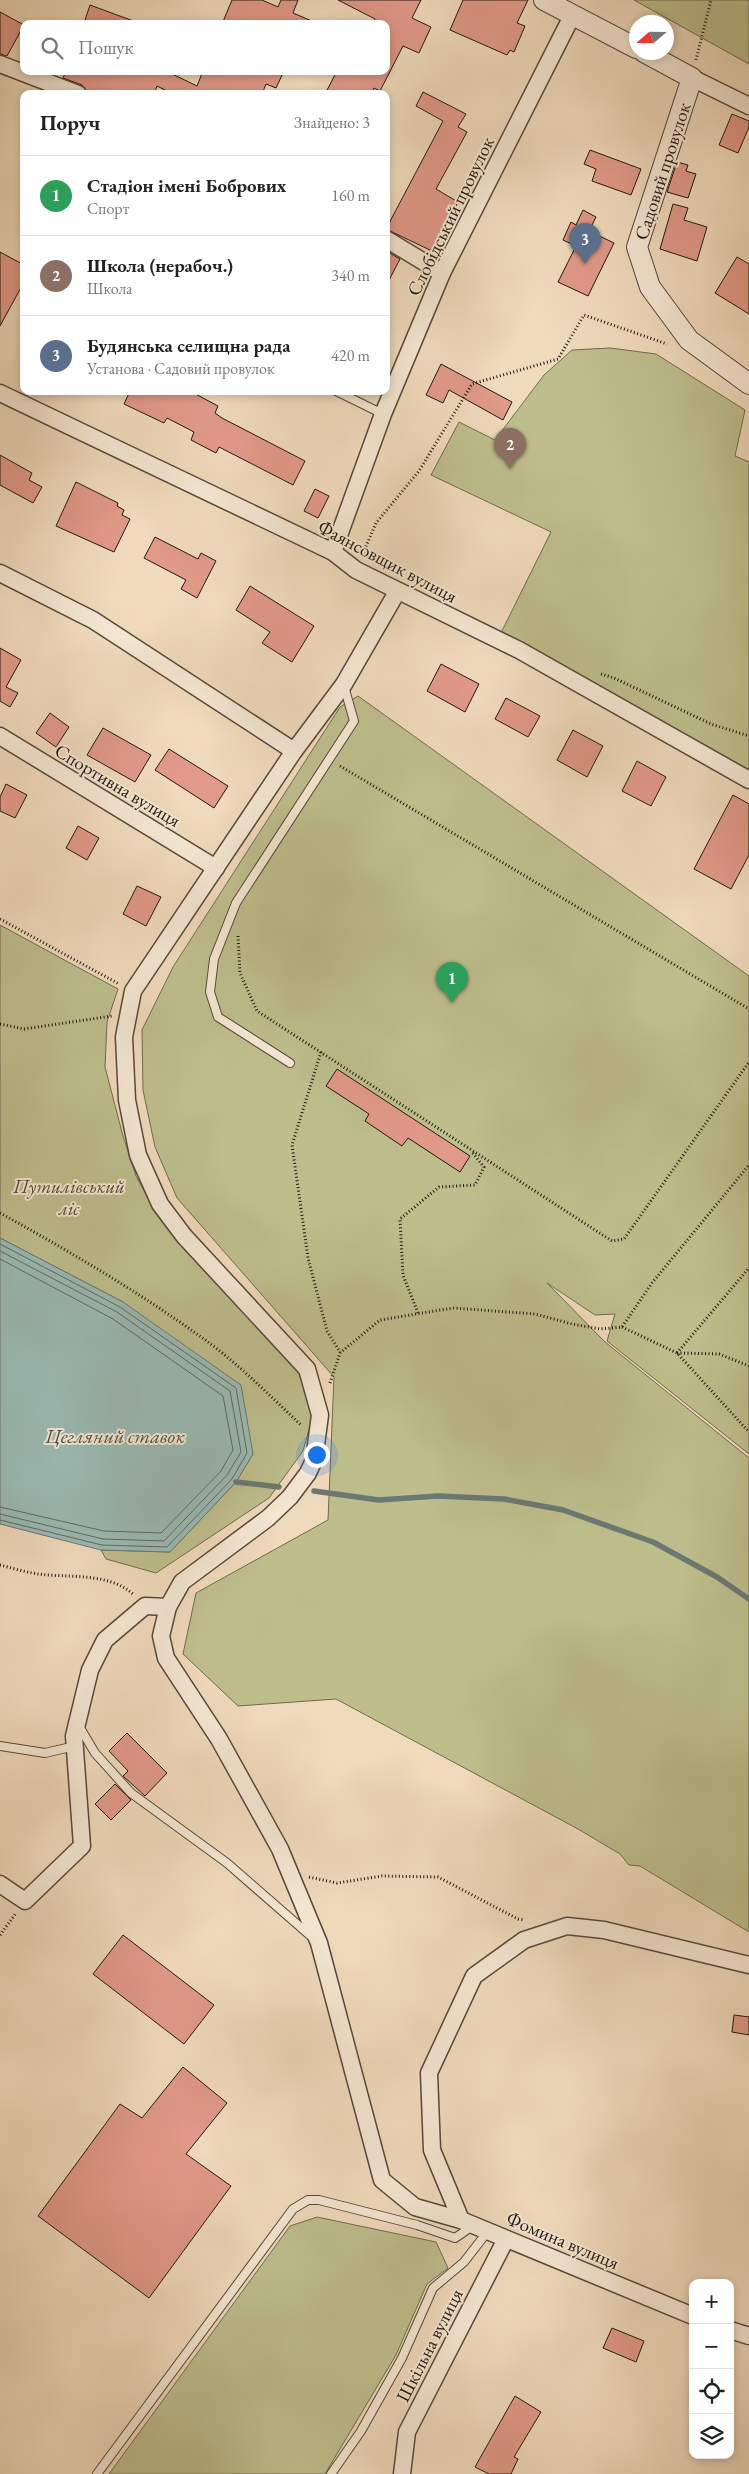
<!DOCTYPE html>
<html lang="uk">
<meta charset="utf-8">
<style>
:root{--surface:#fff;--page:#f2f2f2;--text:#222;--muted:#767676;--line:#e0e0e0;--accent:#db2777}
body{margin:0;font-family:"EB Garamond",serif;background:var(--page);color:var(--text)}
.controls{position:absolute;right:15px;bottom:15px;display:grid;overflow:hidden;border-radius:10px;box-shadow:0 2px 8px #0003}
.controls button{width:45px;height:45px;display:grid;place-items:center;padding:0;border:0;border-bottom:1px solid var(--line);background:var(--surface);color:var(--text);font:25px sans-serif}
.compass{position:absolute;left:629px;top:15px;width:45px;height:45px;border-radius:50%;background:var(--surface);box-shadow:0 2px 8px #0003;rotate:250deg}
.you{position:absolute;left:316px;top:1454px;width:18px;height:18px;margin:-12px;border:4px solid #fff;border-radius:50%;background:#1a73e8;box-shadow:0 0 0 8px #1a73e833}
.badge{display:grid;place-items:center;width:32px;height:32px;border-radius:50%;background:var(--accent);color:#fff;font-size:16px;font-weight:700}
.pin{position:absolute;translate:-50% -41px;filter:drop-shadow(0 1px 2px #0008)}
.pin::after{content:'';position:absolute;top:26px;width:18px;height:15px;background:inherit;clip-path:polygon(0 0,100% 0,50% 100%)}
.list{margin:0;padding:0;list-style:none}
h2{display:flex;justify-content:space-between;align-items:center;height:65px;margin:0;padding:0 20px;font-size:21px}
h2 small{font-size:16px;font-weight:400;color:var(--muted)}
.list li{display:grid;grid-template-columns:32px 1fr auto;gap:15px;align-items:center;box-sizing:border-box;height:80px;padding:0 20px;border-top:1px solid var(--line)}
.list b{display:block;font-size:19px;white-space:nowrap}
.list p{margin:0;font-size:16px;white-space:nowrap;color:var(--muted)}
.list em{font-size:16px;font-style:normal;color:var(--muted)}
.icon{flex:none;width:28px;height:28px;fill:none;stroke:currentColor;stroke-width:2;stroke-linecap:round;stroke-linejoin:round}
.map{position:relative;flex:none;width:749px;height:2474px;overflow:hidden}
.search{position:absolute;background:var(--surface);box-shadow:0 2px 8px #0003;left:20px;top:20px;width:370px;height:55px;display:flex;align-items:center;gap:12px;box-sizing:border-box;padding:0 18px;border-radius:10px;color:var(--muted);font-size:19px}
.panel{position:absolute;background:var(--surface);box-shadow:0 2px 8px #0003;left:20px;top:90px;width:370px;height:305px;border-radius:10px}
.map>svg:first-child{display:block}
.green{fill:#bebe8d;stroke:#706b4e}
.water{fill:#9abab4;stroke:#6a7972}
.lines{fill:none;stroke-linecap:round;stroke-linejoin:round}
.shore{stroke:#5e6962;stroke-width:1}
.stream{stroke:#6a7972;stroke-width:5.5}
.building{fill:#e19989;stroke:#221810}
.service-casing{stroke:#56483b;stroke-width:10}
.minor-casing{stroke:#56483b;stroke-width:19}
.tertiary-casing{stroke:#56483b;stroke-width:22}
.path{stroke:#221810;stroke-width:3;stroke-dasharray:1 2.5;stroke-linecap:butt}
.service{stroke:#f5e7d3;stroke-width:8}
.minor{stroke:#f5e7d3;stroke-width:16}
.tertiary{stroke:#f5e7d3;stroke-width:20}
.labels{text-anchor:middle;stroke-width:4;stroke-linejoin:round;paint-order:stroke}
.street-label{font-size:19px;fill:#221810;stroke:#f5e7d3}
.park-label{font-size:19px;font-style:italic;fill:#514a36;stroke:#f5e7d3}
.water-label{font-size:20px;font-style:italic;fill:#4c5149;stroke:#f5e7d3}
</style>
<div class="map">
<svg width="749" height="2474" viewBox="0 0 749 2474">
<rect width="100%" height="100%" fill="#f0dabc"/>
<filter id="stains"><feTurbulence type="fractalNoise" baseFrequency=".004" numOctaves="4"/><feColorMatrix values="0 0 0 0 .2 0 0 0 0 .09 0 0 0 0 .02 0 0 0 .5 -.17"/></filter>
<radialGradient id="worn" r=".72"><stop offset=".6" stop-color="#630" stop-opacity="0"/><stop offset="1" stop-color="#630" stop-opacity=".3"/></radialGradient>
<g class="green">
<polygon points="634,0 749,0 749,64"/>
<polygon points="610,348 656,354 745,410 735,456 749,462 749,779 500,635 551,532 431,475 459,422 495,440 544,375 572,350"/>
<polygon points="358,696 749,976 749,1454 607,1341 615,1314 595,1315 547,1283 605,1342 749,1458 749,1932 640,1866 629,1865 620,1854 578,1829 336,1699 238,1706 183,1654 196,1593 328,1520 334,1377 177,1198 155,1147 143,1090 142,1030 173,967 340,707"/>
<polygon points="0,925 118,989 107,1022 105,1067 123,1136 136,1176 159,1218 302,1367 315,1408 303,1451 269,1498 156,1573 106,1559 101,1550 170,1552 236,1482 253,1454 123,1302 0,1238"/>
<polygon points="317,2217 436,2242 448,2268 427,2284 396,2355 325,2474 109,2474 290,2226"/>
</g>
<polygon class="water" points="0,1238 123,1302 241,1385 253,1454 236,1482 170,1552 101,1550 0,1524"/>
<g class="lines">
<g class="shore">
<polyline points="0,1244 120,1307 236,1388 247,1453 232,1479 167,1547 102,1545 0,1520"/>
<polyline points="0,1251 117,1312 230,1391 241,1452 227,1475 164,1541 103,1539 0,1514"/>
<polyline points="0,1259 113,1319 223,1396 233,1450 221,1471 161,1533 104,1531 0,1507"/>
</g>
<g class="stream">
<polyline points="236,1482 279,1487"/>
<polyline points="314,1491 379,1500 438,1496 504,1499 563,1510 653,1542 717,1577 749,1599"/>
</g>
</g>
<g class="building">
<polygon points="232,0 262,0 278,7 281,0 298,0 293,13 319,24 222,24"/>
<polygon points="338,0 421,0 412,18 431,27 419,53 403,46 380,91 374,88 371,94 325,94 337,71 386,71 386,24 373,24 375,19"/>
<polygon points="463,0 528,0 517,23 525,26 514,52 510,50 507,55 450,30"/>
<polygon points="90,5 136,22 136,24 97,24 85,20"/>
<polygon points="0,12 24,25 7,56 0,54"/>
<polygon points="66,71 166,71 197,86 203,71 284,71 276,88 266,84 262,94 173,94 157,86 154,94 88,94 82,85 63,78"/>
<polygon points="423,92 466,114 458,127 467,132 436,189 458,202 432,251 386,229 443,121 416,106"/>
<polygon points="732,114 749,121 749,127 738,153 719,145"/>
<polygon points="590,150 641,169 631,195 592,181 596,169 584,164"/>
<polygon points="677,162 688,165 686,171 696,174 688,198 667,192"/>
<polygon points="673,204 688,208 684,220 707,227 697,261 660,249"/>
<polygon points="583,210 596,217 589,231 614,243 588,296 558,282 576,246 563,240 571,222 576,225"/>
<polygon points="386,251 400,259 386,286"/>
<polygon points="0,252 24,265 24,282 0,326"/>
<polygon points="737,257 749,264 749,314 715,293"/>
<polygon points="441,364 512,402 503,420 449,390 443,403 426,395"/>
<polygon points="130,391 190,391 218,406 215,413 222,418 305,461 293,485 219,447 216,453 191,440 194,432 167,418 164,423 124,404"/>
<polygon points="0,455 32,473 29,480 42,487 33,503 0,485"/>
<polygon points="76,482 118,503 117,506 124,510 122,515 130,519 114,552 56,526"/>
<polygon points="315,489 329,496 318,518 304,511"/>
<polygon points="155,537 198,559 201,553 216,561 197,598 181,589 186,580 144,558"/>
<polygon points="250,586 314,626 292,662 262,643 270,632 236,610"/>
<polygon points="0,648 21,660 6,687 18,693 10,707 0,701"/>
<polygon points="441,664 479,684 465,712 427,691"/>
<polygon points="506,698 540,716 528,737 495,719"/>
<polygon points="50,713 69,727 56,747 36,733"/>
<polygon points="103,728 151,755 135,782 87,755"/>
<polygon points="573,730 603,746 587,777 557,760"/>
<polygon points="169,749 228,786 214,808 155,770"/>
<polygon points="637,761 666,777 651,806 622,791"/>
<polygon points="6,784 27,795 15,818 0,811 0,797"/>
<polygon points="733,795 749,804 749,855 731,889 694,869"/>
<polygon points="78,826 99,838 87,860 66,848"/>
<polygon points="137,886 161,897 146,926 123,914"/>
<polygon points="337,1069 470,1156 460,1172 408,1138 402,1146 365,1121 369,1114 326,1086"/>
<polygon points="127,1733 167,1773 145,1796 123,1776 128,1771 109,1751"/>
<polygon points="115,1784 131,1800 111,1820 95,1804"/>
<polygon points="123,1935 214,2005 184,2044 93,1974"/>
<polygon points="734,2015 749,2017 749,2035 732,2032"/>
<polygon points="183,2067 227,2103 186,2154 231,2186 149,2298 38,2216 120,2104 142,2118"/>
<polygon points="612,2328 644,2341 636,2362 603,2348"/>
<polygon points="515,2396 541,2412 514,2457 518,2459 511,2474 489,2474 475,2467"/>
</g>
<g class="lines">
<defs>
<g id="service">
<polyline points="336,391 383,414"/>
<polyline points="290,1063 218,1017 210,992 214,959 236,903 354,721 344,686"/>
<polyline points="79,1726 95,1753 131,1793 227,1863 313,1938"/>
<polyline points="0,1746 45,1753 75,1746"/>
<polyline points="97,2474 293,2209 308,2200 319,2200 417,2225 455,2238 474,2225"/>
<polyline points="331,2474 361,2431 402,2358 433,2288 464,2262 488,2231"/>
</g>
<g id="minor">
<polyline points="0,64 78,94"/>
<polyline points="692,78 749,106"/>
<polyline points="386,239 442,273"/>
<polyline points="0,393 333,552 356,570 519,650 749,780"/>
<polyline points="333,552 383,414 442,273 573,14"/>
<polyline points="0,573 93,620 294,751"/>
<polyline points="397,592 344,684 294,751 133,991 124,1037 127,1100 138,1155 160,1204 184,1236 307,1369 320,1415 314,1460 308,1473 290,1497 268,1518 182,1582 168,1607 161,1636 166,1658 219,1739 280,1849 319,1943 382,2180 415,2207 461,2220 693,2316"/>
<polyline points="0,736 216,868"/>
<polyline points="0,1884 25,1901 82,1846 74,1736 90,1670 105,1640 145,1606 168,1607"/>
<polyline points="461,2220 432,2150 429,2073 474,1976 524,1940 567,1926 604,1930 749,1965"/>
<polyline points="730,2330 749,2336"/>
<polyline points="402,2474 407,2432 506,2239"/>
</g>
<g id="tertiary">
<polyline points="544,0 636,48"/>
<polyline points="644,52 692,78 637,247 650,287 689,340 749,384"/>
</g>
</defs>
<use href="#service" class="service-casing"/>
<use href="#minor" class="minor-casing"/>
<use href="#tertiary" class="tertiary-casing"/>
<g class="path">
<polyline points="696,60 711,0"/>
<polyline points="363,553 376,523 419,471 472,384 558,359 584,315 667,344"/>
<polyline points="601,674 614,678 711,724 749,736"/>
<polyline points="340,766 749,1009"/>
<polyline points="0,919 119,984"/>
<polyline points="238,936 240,973 257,1011 612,1241 624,1239 749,1062"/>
<polyline points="0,1024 24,1029 112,1016"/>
<polyline points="321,1052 292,1145 308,1258 327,1331 340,1352"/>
<path d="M 0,1213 C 69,1251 137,1291 201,1337 C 237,1362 269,1395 301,1425"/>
<polyline points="418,1313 403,1275 400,1219 439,1187 475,1185 484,1167 472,1152"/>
<polyline points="622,1327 677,1353 749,1432"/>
<polyline points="677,1353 749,1268"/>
<polyline points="677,1353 719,1354 749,1366"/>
<polyline points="330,1383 340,1353 380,1320 453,1308 535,1314 572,1324 600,1329 622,1327 652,1283 749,1165"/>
<path d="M 0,1565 C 12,1568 25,1572 38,1574 C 68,1578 110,1572 134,1595"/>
<polyline points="309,1877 337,1883 382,1876 438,1877 518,1919 524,1920"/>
<polyline points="0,1935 16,1913"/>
</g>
<use href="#service" class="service"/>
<use href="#minor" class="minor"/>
<use href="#tertiary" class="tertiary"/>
</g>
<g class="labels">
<g class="street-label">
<text transform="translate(662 171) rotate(-72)" y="7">Садовий провулок</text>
<text transform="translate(450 216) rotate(-64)" y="7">Слобідський провулок</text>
<text transform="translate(388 561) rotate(28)" y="7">Фаянсовщик вулиця</text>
<text transform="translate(118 785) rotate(31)" y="7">Спортивна вулиця</text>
<text transform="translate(563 2240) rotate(23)" y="7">Фомина вулиця</text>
<text transform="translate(429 2345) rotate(-63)" y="7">Шкільна вулиця</text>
</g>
<g class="park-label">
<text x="69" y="1193">Путилівський<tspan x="69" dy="22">ліс</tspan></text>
</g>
<g class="water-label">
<text x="115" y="1443">Цегляний ставок</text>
</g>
</g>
<rect width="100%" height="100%" filter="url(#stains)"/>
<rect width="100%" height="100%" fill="url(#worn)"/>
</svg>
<div class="controls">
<button>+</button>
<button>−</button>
<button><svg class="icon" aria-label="locate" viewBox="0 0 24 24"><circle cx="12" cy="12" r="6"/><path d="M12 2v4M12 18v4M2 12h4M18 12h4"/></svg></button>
<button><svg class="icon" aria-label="layers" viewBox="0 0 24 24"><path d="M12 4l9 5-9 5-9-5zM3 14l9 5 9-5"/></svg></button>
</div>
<svg class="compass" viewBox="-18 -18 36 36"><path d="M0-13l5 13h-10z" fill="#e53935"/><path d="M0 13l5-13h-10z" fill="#767676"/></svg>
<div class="you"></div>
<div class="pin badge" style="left:452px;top:1003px;background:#2e9e5b">1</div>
<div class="pin badge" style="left:510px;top:469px;background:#8d6e63">2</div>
<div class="pin badge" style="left:585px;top:264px;background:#5c6f8a">3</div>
<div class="search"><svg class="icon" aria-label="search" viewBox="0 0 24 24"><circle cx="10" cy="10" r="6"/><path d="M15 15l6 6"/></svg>Пошук</div>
<section class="panel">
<h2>Поруч<small>Знайдено: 3</small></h2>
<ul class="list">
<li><span class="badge" style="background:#2e9e5b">1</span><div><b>Стадіон імені Бобрових</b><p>Спорт</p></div><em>160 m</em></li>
<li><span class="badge" style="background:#8d6e63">2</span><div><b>Школа (нерабоч.)</b><p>Школа</p></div><em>340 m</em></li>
<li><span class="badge" style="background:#5c6f8a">3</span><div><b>Будянська селищна рада</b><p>Установа · Садовий провулок</p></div><em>420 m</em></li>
</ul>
</section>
</div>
